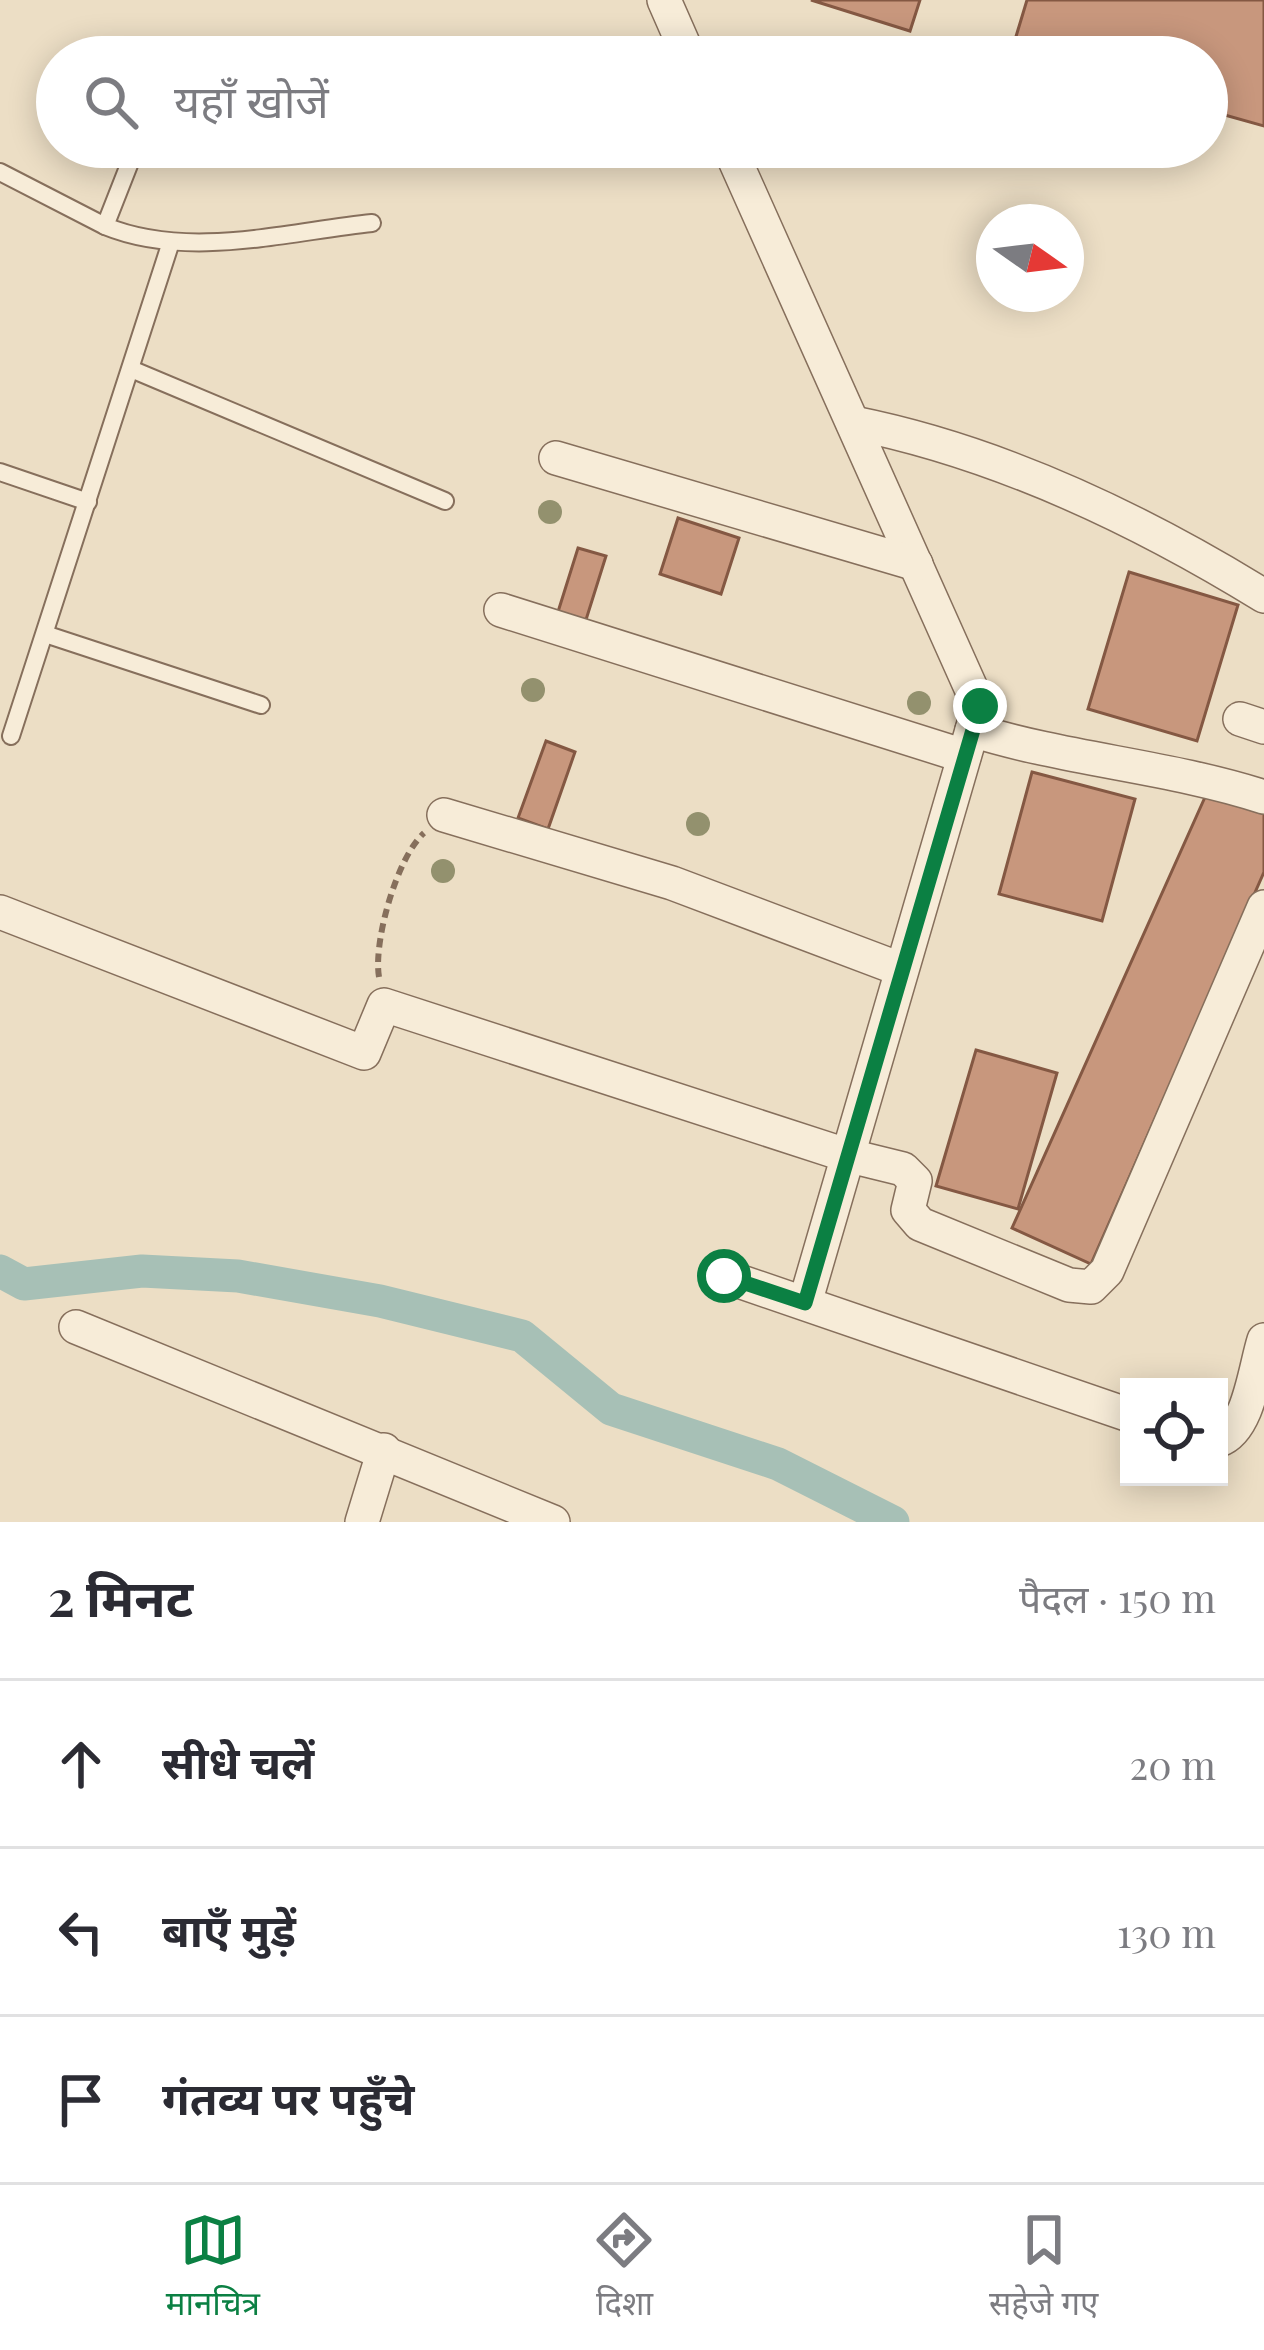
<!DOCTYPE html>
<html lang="hi">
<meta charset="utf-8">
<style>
:root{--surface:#fff;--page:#f2f2f3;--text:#2b2b33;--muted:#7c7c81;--line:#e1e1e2;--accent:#0b8043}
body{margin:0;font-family:"Playfair Display","Noto Sans Devanagari",serif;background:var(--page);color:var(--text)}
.controls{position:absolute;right:36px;bottom:36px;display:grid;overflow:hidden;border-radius:0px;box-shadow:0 6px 30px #0003}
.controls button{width:108px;height:108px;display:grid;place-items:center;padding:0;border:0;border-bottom:3px solid var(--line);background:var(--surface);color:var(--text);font:60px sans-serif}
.compass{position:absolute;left:976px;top:204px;width:108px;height:108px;border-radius:50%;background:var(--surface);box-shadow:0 6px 30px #0003;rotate:104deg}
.stop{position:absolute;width:36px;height:36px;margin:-27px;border:9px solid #0b8043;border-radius:50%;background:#fff}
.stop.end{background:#0b8043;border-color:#fff;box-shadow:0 3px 12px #0008}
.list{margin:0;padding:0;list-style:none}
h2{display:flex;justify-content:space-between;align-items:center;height:156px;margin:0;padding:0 48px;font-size:51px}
h2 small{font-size:39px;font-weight:400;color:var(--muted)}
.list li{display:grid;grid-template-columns:78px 1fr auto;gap:36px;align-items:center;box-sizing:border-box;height:168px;padding:0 48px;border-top:3px solid var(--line)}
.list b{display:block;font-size:45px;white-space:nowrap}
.list em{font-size:39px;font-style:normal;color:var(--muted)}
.icon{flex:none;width:66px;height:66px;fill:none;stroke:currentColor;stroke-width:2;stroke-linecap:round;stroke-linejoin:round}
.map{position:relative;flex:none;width:1264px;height:1522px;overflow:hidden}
.search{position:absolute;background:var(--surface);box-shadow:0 6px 30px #0003;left:36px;right:36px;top:36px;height:132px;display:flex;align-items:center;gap:30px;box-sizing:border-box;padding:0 42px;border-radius:66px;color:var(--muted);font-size:45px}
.sheet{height:660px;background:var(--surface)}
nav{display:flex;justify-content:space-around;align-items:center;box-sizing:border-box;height:168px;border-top:3px solid var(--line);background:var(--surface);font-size:33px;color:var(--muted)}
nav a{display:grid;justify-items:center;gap:6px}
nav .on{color:var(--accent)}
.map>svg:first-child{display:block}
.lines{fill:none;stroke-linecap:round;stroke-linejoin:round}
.canal{stroke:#a7c0b6;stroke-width:33}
.building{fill:#c8977d;stroke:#845843;stroke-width:3}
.service-casing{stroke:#866f5c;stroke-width:20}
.minor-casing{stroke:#866f5c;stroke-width:36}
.path{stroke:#866f5c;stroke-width:6;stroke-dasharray:9 6;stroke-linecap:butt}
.service{stroke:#f7ecd8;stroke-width:16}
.minor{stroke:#f7ecd8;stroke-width:33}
.tree{fill:#93916e}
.route{stroke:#0b8043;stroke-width:15}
</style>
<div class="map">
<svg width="1264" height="1522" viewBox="0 0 1264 1522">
<rect width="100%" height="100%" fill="#ecdec5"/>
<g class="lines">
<polyline class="canal" points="0,1271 24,1284 142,1271 238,1276 380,1301 522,1336 611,1409 778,1464 893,1522"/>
</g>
<g class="building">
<polygon points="811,0 920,0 910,31"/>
<polygon points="1027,0 1264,0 1264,126 1207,110 1207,57 1011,53"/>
<polygon points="678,518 739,538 721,594 660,574"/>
<polygon points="578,548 606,556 585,623 557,615"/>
<polygon points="1129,572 1238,605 1197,741 1088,709"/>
<polygon points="546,741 575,752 548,829 518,818"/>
<polygon points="1032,772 1135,799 1102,921 999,894"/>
<polygon points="1210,786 1264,805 1264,872 1091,1264 1012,1228"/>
<polygon points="976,1050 1057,1073 1018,1209 936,1186"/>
</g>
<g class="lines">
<defs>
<g id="service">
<path d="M 136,147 L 105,226 C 188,260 286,232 372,223"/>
<polyline points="0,172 105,226"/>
<polyline points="131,369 445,501"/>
<polyline points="0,472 88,502"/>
<polyline points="45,634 261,705"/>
<polyline points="11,736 170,245"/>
</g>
<g id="minor">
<polyline points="664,0 689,57"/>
<polyline points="729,147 979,706 805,1303"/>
<path d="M 853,423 C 999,452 1139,519 1264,596"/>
<polyline points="556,458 916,564"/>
<polyline points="501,610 964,756"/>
<polyline points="1240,719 1264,727"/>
<path d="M 972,730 C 1068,760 1168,766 1264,797"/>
<polyline points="444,815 672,883 900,969"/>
<polyline points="0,912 364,1053 384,1005 846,1155 903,1169 915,1181 908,1210 920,1224 1069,1285 1091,1287 1107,1271 1264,907"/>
<polyline points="724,1276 1129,1415"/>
<polyline points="76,1327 553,1522"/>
<path d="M 1219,1440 C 1249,1430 1255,1368 1264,1340"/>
<polyline points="362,1522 384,1450"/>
</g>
</defs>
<use href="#service" class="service-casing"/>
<use href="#minor" class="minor-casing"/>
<path class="path" d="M 379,977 C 373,942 397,857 424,833"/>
<use href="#service" class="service"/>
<use href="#minor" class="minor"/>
</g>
<g class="tree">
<circle cx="550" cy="512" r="12"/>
<circle cx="533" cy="690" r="12"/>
<circle cx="919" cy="703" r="12"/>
<circle cx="698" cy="824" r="12"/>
<circle cx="443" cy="871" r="12"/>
</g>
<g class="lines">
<polyline class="route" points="724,1276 805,1303 980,706"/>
</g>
</svg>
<div class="controls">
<button><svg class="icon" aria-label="locate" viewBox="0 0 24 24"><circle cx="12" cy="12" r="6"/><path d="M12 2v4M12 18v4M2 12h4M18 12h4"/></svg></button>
</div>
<svg class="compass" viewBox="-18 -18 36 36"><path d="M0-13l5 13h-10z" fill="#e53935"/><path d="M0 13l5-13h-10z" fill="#7c7c81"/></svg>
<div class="stop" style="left:724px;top:1276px"></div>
<div class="stop end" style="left:980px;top:706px"></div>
<div class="search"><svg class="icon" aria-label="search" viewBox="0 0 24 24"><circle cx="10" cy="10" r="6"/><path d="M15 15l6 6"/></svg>यहाँ खोजें</div>
</div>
<section class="sheet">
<h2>2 मिनट<small>पैदल · 150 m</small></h2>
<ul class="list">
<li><svg class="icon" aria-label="ahead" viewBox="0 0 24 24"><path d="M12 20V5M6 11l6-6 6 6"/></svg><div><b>सीधे चलें</b></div><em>20 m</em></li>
<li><svg class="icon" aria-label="left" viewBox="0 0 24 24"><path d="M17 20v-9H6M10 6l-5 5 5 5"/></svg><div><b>बाएँ मुड़ें</b></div><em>130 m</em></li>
<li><svg class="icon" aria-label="arrive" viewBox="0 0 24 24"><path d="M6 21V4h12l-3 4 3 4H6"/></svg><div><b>गंतव्य पर पहुँचे</b></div></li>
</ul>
</section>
<nav>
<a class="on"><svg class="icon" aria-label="map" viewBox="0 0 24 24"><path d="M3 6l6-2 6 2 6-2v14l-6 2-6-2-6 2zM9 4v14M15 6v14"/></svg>मानचित्र</a>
<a><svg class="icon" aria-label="directions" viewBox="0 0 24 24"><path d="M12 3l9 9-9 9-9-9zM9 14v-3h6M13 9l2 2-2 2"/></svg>दिशा</a>
<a><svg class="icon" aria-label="saved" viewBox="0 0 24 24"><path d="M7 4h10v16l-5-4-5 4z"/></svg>सहेजे गए</a>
</nav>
